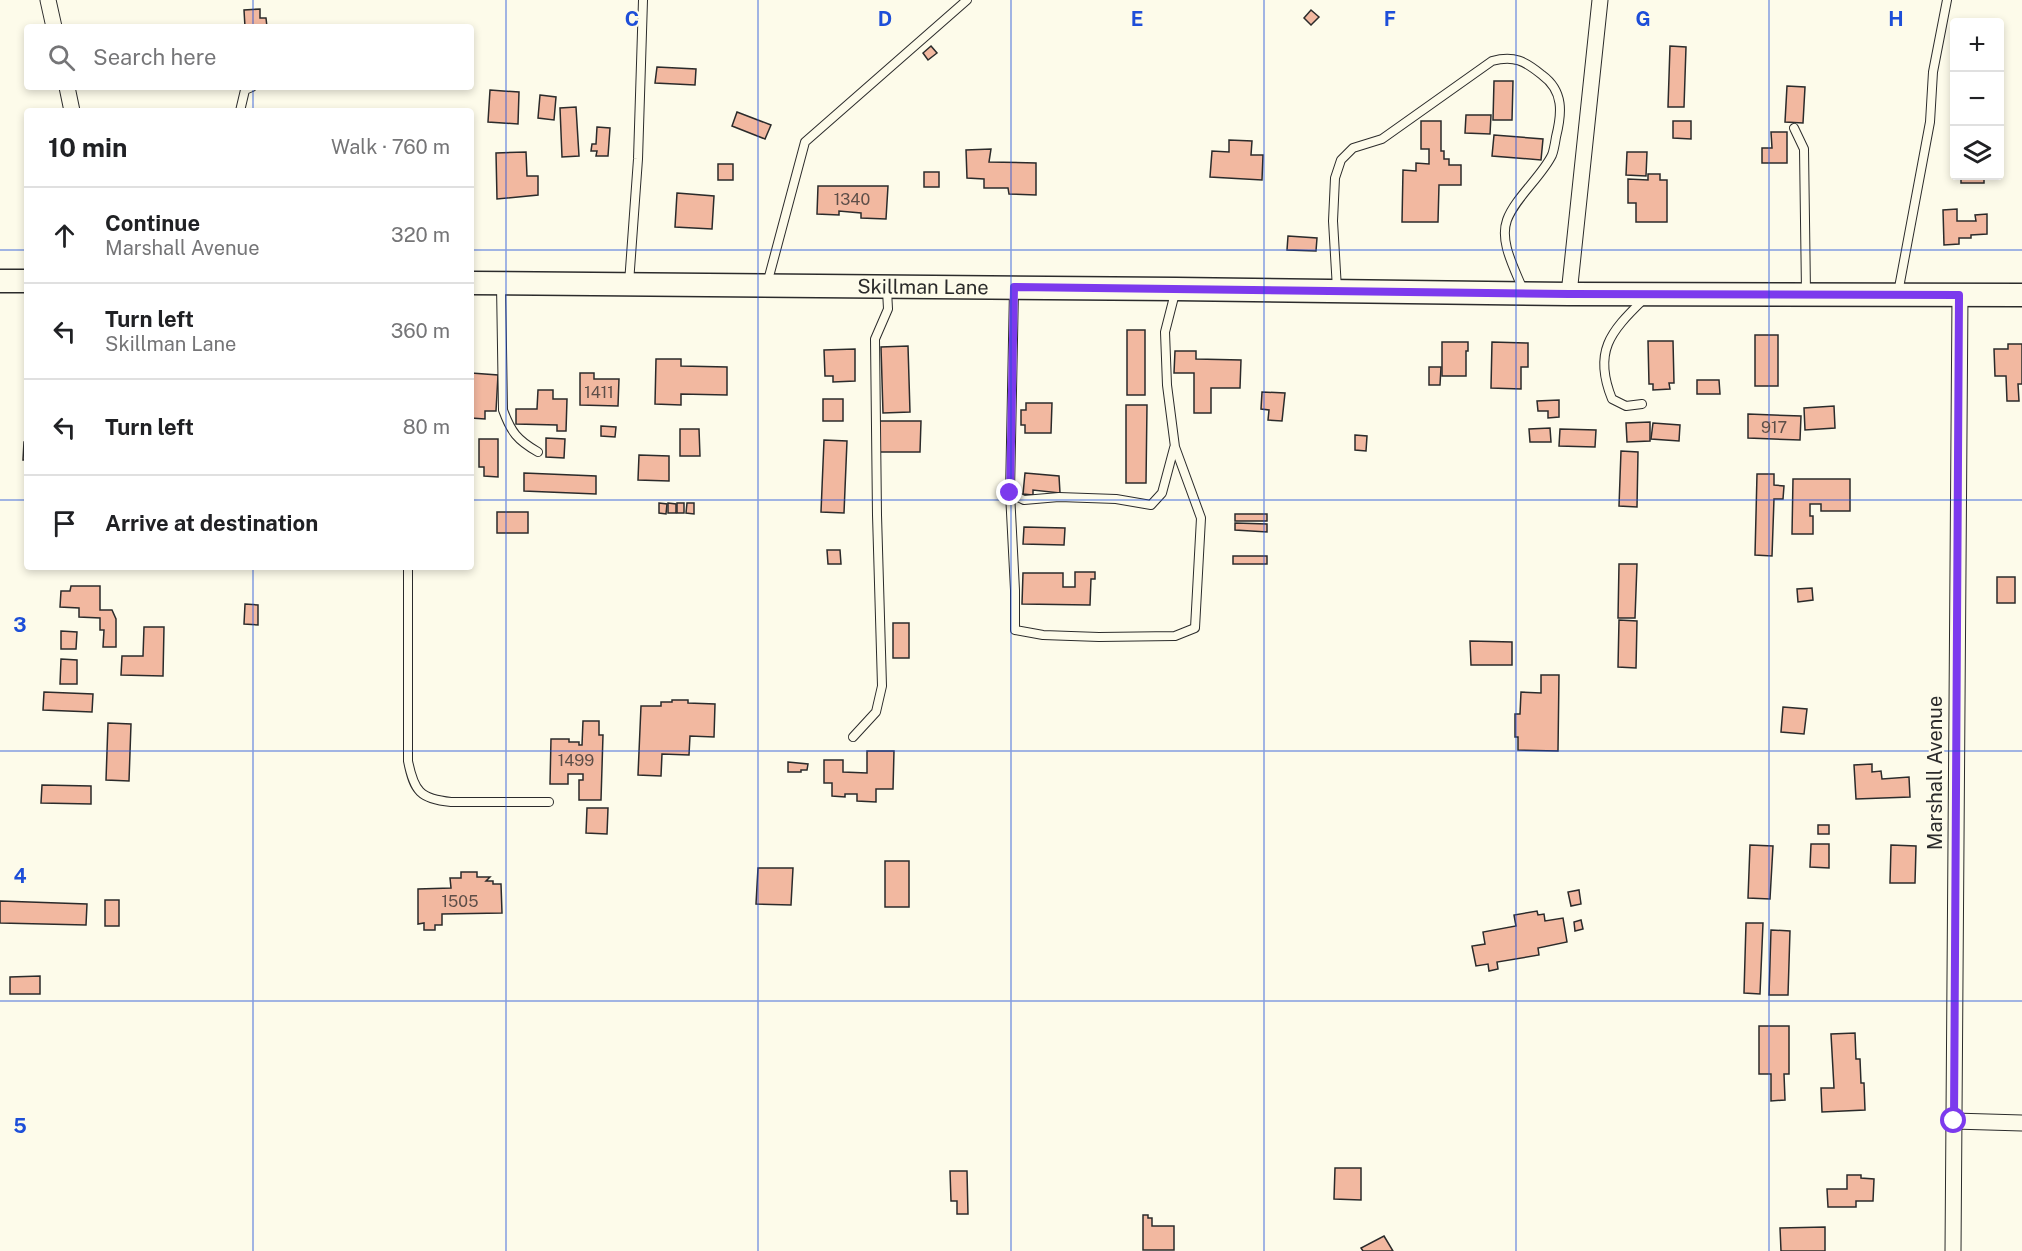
<!DOCTYPE html>
<meta charset="utf-8">
<style>
:root{--surface:#fff;--page:#f6f6f6;--text:#202124;--muted:#757577;--line:#e0e0e0}
body{margin:0;font-family:"Public Sans",sans-serif;background:var(--page);color:var(--text)}
.controls{position:absolute;right:18px;top:18px;display:grid;overflow:hidden;border-radius:6px;box-shadow:0 3px 9px #0003}
.controls button{width:54px;height:54px;display:grid;place-items:center;padding:0;border:0;border-bottom:2px solid var(--line);background:var(--surface);color:var(--text);font:30px sans-serif}
.stop{position:absolute;width:18px;height:18px;margin:-14px;border:4px solid #7c3aed;border-radius:50%;background:#fff}
.stop.end{background:#7c3aed;border-color:#fff;box-shadow:0 2px 6px #0008}
.list{margin:0;padding:0;list-style:none}
h2{display:flex;justify-content:space-between;align-items:center;height:78px;margin:0;padding:0 24px;font-size:26px}
h2 small{font-size:20px;font-weight:400;color:var(--muted)}
.list li{display:grid;grid-template-columns:39px 1fr auto;gap:18px;align-items:center;box-sizing:border-box;height:96px;padding:0 24px;border-top:2px solid var(--line)}
.list b{display:block;font-size:22px;white-space:nowrap}
.list p{margin:0;font-size:20px;white-space:nowrap;color:var(--muted)}
.list em{font-size:20px;font-style:normal;color:var(--muted)}
.icon{flex:none;width:33px;height:33px;fill:none;stroke:currentColor;stroke-width:2;stroke-linecap:round;stroke-linejoin:round}
.map{position:relative;flex:none;width:2022px;height:1251px;overflow:hidden}
.search{position:absolute;background:var(--surface);box-shadow:0 3px 9px #0003;left:24px;top:24px;width:450px;height:66px;display:flex;align-items:center;gap:15px;box-sizing:border-box;padding:0 21px;border-radius:6px;color:var(--muted);font-size:22px}
.panel{position:absolute;background:var(--surface);box-shadow:0 3px 9px #0003;left:24px;top:108px;width:450px;height:462px;border-radius:6px}
.map>svg:first-child{display:block}
.building{fill:#f2b8a0;stroke:#2b2b2b;stroke-width:1.5}
.lines{fill:none;stroke-linecap:round;stroke-linejoin:round}
.lane-casing{stroke:#2b2b2b;stroke-width:10}
.street-casing{stroke:#2b2b2b;stroke-width:17}
.secondary-casing{stroke:#2b2b2b;stroke-width:25}
.lane{stroke:#fdfbea;stroke-width:8}
.street{stroke:#fdfbea;stroke-width:15}
.secondary{stroke:#fdfbea;stroke-width:22}
.route{stroke:#7c3aed;stroke-width:8}
.grid{fill:none;stroke:#1d4ed8;stroke-width:1.5;stroke-opacity:0.55}
.labels{text-anchor:middle;stroke-width:4.5;stroke-linejoin:round;paint-order:stroke}
.number-label{font-size:16px;fill:#5d4e48}
.street-label{font-size:20px;fill:#2b2b2b;stroke:#fdfbea}
.grid-label{font-size:20px;text-anchor:middle;font-weight:bold;fill:#1d4ed8;stroke:#fdfbea;stroke-width:4.5;stroke-linejoin:round;paint-order:stroke}
</style>
<div class="map">
<svg width="2022" height="1251" viewBox="0 0 2022 1251">
<rect width="100%" height="100%" fill="#fdfbea"/>
<g class="building">
<polygon points="260,9 260,18 266,18 267,27 245,27 244,10"/>
<polygon points="1311,10 1319,17 1311,25 1304,18"/>
<polygon points="931,46 937,53 928,60 923,53"/>
<polygon points="1670,46 1686,47 1684,107 1668,107"/>
<polygon points="657,67 696,69 695,85 655,83"/>
<polygon points="1494,81 1513,81 1512,120 1493,120"/>
<polygon points="1787,86 1805,87 1803,123 1785,122"/>
<polygon points="490,90 519,92 518,124 488,122"/>
<polygon points="540,95 556,97 554,120 538,118"/>
<polygon points="576,107 579,156 562,157 560,108"/>
<polygon points="737,112 771,125 765,139 732,126"/>
<polygon points="1466,115 1491,115 1490,134 1465,133"/>
<polygon points="1421,121 1441,121 1441,151 1444,151 1444,159 1449,159 1449,165 1461,165 1461,185 1439,185 1438,222 1402,222 1403,170 1416,171 1416,163 1429,164 1429,149 1421,149"/>
<polygon points="1673,121 1691,121 1691,139 1673,138"/>
<polygon points="597,127 610,128 608,156 596,156 597,151 591,151 592,144 596,144"/>
<polygon points="1771,132 1787,132 1787,163 1762,163 1762,148 1772,148"/>
<polygon points="1494,135 1543,139 1541,160 1492,156"/>
<polygon points="1229,140 1252,141 1251,155 1263,155 1262,180 1210,177 1212,151 1229,152"/>
<polygon points="991,149 989,162 1036,163 1036,195 1009,194 1008,188 984,188 984,179 967,178 966,150"/>
<polygon points="526,152 527,176 538,176 538,195 497,199 496,153"/>
<polygon points="1627,152 1647,152 1646,176 1626,175"/>
<rect x="718" y="164" width="15" height="16"/>
<rect x="924" y="172" width="15" height="15"/>
<polygon points="1648,174 1660,174 1660,180 1667,180 1667,222 1636,222 1636,203 1628,203 1628,179 1648,180"/>
<rect x="1961" y="176" width="23" height="7"/>
<polygon points="818,186 888,186 886,219 861,218 861,213 839,211 839,215 817,214"/>
<polygon points="677,193 714,196 712,229 675,227"/>
<polygon points="1957,209 1957,221 1976,221 1975,215 1987,214 1987,234 1971,235 1971,238 1959,238 1959,244 1944,245 1943,210"/>
<polygon points="1288,236 1317,238 1316,251 1287,250"/>
<rect x="1127" y="330" width="18" height="65"/>
<rect x="1755" y="335" width="23" height="51"/>
<polygon points="1648,341 1673,341 1674,383 1669,383 1670,389 1653,390 1653,384 1649,384"/>
<polygon points="1442,342 1468,342 1468,351 1466,351 1466,376 1442,376"/>
<polygon points="1492,342 1528,343 1528,367 1521,367 1521,389 1491,388"/>
<polygon points="2008,344 2022,344 2022,384 2018,384 2019,401 2007,401 2006,376 1995,376 1994,349 2008,349"/>
<polygon points="908,346 910,412 883,413 881,347"/>
<polygon points="855,349 855,381 833,382 833,376 825,376 824,350"/>
<polygon points="1175,351 1196,351 1196,359 1241,360 1240,388 1211,388 1211,413 1194,413 1194,373 1174,373"/>
<polygon points="656,359 681,359 681,366 727,367 727,395 681,394 681,405 655,404"/>
<polygon points="1429,367 1441,367 1440,385 1429,385"/>
<polygon points="471,373 498,375 496,411 485,411 485,419 471,418"/>
<polygon points="580,373 594,373 594,379 619,379 618,406 580,405"/>
<polygon points="1697,380 1719,380 1720,394 1697,394"/>
<polygon points="538,390 553,390 553,399 567,399 566,431 557,431 557,425 516,424 516,409 537,409"/>
<polygon points="1262,392 1285,393 1282,421 1268,420 1269,410 1261,409"/>
<rect x="823" y="399" width="20" height="22"/>
<polygon points="1559,400 1559,417 1548,418 1548,411 1538,411 1537,401"/>
<polygon points="1026,403 1052,403 1051,433 1025,433 1025,425 1021,425 1021,410 1026,410"/>
<polygon points="1126,405 1147,405 1146,483 1126,483"/>
<polygon points="1834,406 1835,428 1805,430 1804,408"/>
<polygon points="1748,414 1801,416 1800,440 1748,438"/>
<polygon points="879,421 921,421 920,452 879,452"/>
<polygon points="1650,422 1650,441 1627,442 1626,423"/>
<polygon points="1653,423 1680,425 1679,441 1651,439"/>
<polygon points="601,426 616,427 615,437 601,436"/>
<polygon points="1550,428 1551,442 1530,442 1529,429"/>
<polygon points="680,429 699,429 700,456 680,456"/>
<polygon points="1560,429 1596,430 1595,447 1559,446"/>
<polygon points="1355,435 1367,436 1366,451 1355,450"/>
<polygon points="546,438 565,439 564,458 546,457"/>
<polygon points="479,439 498,439 498,477 484,476 484,467 479,467"/>
<polygon points="824,440 847,441 844,513 821,512"/>
<polygon points="24,442 27,442 27,460 23,460"/>
<polygon points="1621,451 1638,452 1637,507 1619,506"/>
<polygon points="639,455 669,456 669,481 638,480"/>
<polygon points="524,473 596,476 596,494 524,491"/>
<polygon points="1025,473 1059,476 1060,493 1033,490 1033,495 1023,494"/>
<polygon points="1757,474 1774,474 1774,485 1784,486 1783,499 1774,499 1772,556 1755,555"/>
<polygon points="1793,479 1850,479 1850,511 1821,511 1821,504 1810,504 1810,516 1813,516 1813,534 1792,534"/>
<polygon points="659,503 667,504 666,514 659,513"/>
<polygon points="668,503 676,504 676,513 668,513"/>
<rect x="677" y="503" width="7" height="10"/>
<polygon points="687,503 694,503 694,514 686,513"/>
<rect x="497" y="512" width="31" height="21"/>
<rect x="1235" y="514" width="32" height="7"/>
<polygon points="1235,523 1267,524 1267,532 1235,530"/>
<polygon points="1024,527 1065,528 1064,545 1023,544"/>
<polygon points="827,550 840,550 841,564 828,564"/>
<rect x="1233" y="556" width="34" height="8"/>
<polygon points="1619,564 1637,564 1635,618 1618,618"/>
<polygon points="1075,572 1095,572 1095,579 1091,579 1090,605 1022,604 1023,573 1063,573 1063,587 1075,587"/>
<rect x="1997" y="577" width="18" height="26"/>
<polygon points="71,586 100,586 100,610 112,610 116,619 116,647 103,647 104,630 100,630 100,618 79,617 79,608 60,607 61,591 70,591"/>
<polygon points="1812,588 1813,600 1798,602 1797,589"/>
<polygon points="245,604 258,605 258,625 244,624"/>
<polygon points="1619,620 1637,621 1636,668 1618,667"/>
<rect x="893" y="623" width="16" height="35"/>
<polygon points="144,627 164,627 163,676 121,675 122,656 143,656"/>
<polygon points="61,631 77,632 76,649 61,649"/>
<polygon points="1470,641 1512,642 1512,665 1471,665"/>
<polygon points="61,659 77,660 77,684 60,684"/>
<polygon points="1541,675 1559,675 1558,751 1518,750 1518,737 1515,737 1515,714 1520,714 1521,692 1541,693"/>
<polygon points="44,692 93,694 92,712 43,710"/>
<polygon points="672,700 688,700 688,703 715,704 714,737 690,736 689,755 662,754 661,776 638,775 641,706 661,706 661,702 672,702"/>
<polygon points="1783,707 1807,709 1804,734 1781,732"/>
<polygon points="583,721 599,721 599,735 603,735 601,800 579,800 579,780 583,780 583,774 568,774 568,784 550,784 551,739 569,739 569,742 579,742 579,745 582,745"/>
<polygon points="108,723 131,724 129,781 106,780"/>
<polygon points="867,751 894,751 893,789 876,789 876,802 857,801 857,794 845,794 845,797 832,796 832,783 824,783 824,760 843,760 843,772 867,773"/>
<polygon points="788,762 808,764 807,770 801,770 801,772 788,772"/>
<polygon points="1872,764 1872,772 1881,771 1882,779 1909,777 1910,797 1856,799 1854,765"/>
<polygon points="42,785 91,786 91,804 41,803"/>
<polygon points="587,808 608,808 607,834 586,833"/>
<rect x="1818" y="825" width="11" height="9"/>
<polygon points="1811,844 1829,844 1829,868 1810,867"/>
<polygon points="1750,845 1773,846 1770,899 1748,898"/>
<polygon points="1891,845 1916,846 1915,883 1890,883"/>
<rect x="885" y="861" width="24" height="46"/>
<polygon points="758,868 793,868 791,905 756,904"/>
<polygon points="461,872 477,872 477,877 490,877 486,881 493,881 493,884 501,884 502,913 442,914 442,925 435,925 435,930 424,930 424,923 418,924 418,889 451,888 450,878 461,878"/>
<polygon points="1579,890 1581,904 1571,906 1568,892"/>
<rect x="105" y="900" width="14" height="26"/>
<polygon points="0,901 87,904 86,925 0,923"/>
<polygon points="1537,911 1538,915 1544,914 1545,921 1563,918 1567,942 1538,948 1539,955 1497,962 1498,969 1489,971 1488,964 1476,966 1472,946 1485,944 1483,932 1516,926 1514,915"/>
<polygon points="1581,920 1583,929 1575,931 1574,922"/>
<polygon points="1746,923 1763,923 1760,994 1744,993"/>
<polygon points="1771,930 1790,931 1788,995 1769,995"/>
<polygon points="40,976 40,994 10,994 10,977"/>
<polygon points="1759,1026 1789,1026 1789,1074 1784,1074 1785,1100 1771,1101 1771,1074 1759,1074"/>
<polygon points="1855,1033 1856,1059 1860,1059 1861,1083 1864,1083 1865,1110 1822,1112 1821,1088 1834,1088 1831,1034"/>
<polygon points="1335,1168 1361,1168 1361,1200 1334,1199"/>
<polygon points="950,1171 967,1171 968,1214 957,1214 957,1201 951,1201"/>
<polygon points="1847,1175 1861,1175 1861,1178 1874,1179 1873,1201 1856,1201 1856,1207 1828,1207 1827,1189 1847,1189"/>
<polygon points="1143,1215 1148,1215 1148,1218 1152,1218 1152,1226 1174,1226 1174,1250 1143,1250"/>
<polygon points="1825,1227 1825,1251 1781,1251 1780,1228"/>
<polygon points="1384,1236 1393,1251 1363,1251 1361,1248"/>
</g>
<g class="lines">
<defs>
<g id="lane">
<polyline points="240,111 245,90 252,87"/>
<polyline points="1794,128 1804,149 1806,292"/>
<polyline points="629,283 638,159 643,0"/>
<polyline points="767,284 805,142 967,0"/>
<path d="M 501,285 L 503,410 C 511,432 517,440 538,452"/>
<polyline points="1014,289 1010,493 1015,590 1015,630 1043,635 1099,637 1175,636 1195,628 1201,518 1175,447 1167,385 1165,332 1175,293"/>
<path d="M 1337,289 L 1333,221 L 1335,178 L 1341,160 L 1353,148 L 1382,139 L 1492,61 C 1514,55 1525,61 1542,75 C 1564,91 1562,113 1556,137 C 1555,143 1554,150 1552,155 C 1542,176 1515,198 1507,220 C 1499,242 1515,269 1523,290"/>
<polyline points="1898,293 1930,122 1933,72 1947,0"/>
<path d="M 1642,404 L 1626,406 L 1612,399 C 1593,352 1610,332 1643,300"/>
<polyline points="1010,493 1024,500 1059,497 1116,499 1151,505 1162,493 1174,448"/>
<path d="M 408,567 L 408,761 C 414,791 420,799 451,802 L 549,802"/>
<polyline points="853,737 876,712 882,686 877,515 875,339 888,309 887,290"/>
</g>
<g id="street">
<polyline points="48,0 54,27"/>
<polyline points="67,87 72,111"/>
<polyline points="1569,294 1600,0"/>
<polyline points="1954,1121 2022,1123"/>
<polyline points="1953,1251 1960,295"/>
</g>
<g id="secondary">
<polyline points="0,281 27,281"/>
<path id="s1" d="M 471,283 L 1176,289 L 1569,294 L 2022,295"/>
</g>
</defs>
<use href="#lane" class="lane-casing"/>
<use href="#street" class="street-casing"/>
<use href="#secondary" class="secondary-casing"/>
<use href="#lane" class="lane"/>
<use href="#street" class="street"/>
<use href="#secondary" class="secondary"/>
</g>
<g class="lines">
<polyline class="route" points="1010,493 1014,287 1569,294 1959,295 1954,1121"/>
</g>
<path class="grid" d="M 253,0 L 253,27M 506,0 L 506,1251M 758,0 L 758,1251M 1011,0 L 1011,1251M 1264,0 L 1264,1251M 1516,0 L 1516,1251M 1769,0 L 1769,1251M 253,87 L 253,111M 0,250 L 27,250M 471,250 L 2022,250M 0,500 L 27,500M 471,500 L 2022,500M 253,567 L 253,1251M 0,751 L 2022,751M 0,1001 L 2022,1001"/>
<g class="labels">
<g class="number-label">
<text x="852" y="205">1340</text>
<text x="599" y="398">1411</text>
<text x="1774" y="433">917</text>
<text x="576" y="766">1499</text>
<text x="460" y="907">1505</text>
</g>
<g class="street-label">
<text dy="7" stroke="none"><textPath href="#s1" startOffset="452">Skillman Lane</textPath></text>
<text transform="translate(1935 773) rotate(-90)" y="7">Marshall Avenue</text>
</g>
</g>
<g class="grid-label">
<text x="632" y="26">C</text>
<text x="885" y="26">D</text>
<text x="1137" y="26">E</text>
<text x="1390" y="26">F</text>
<text x="1643" y="26">G</text>
<text x="1896" y="26">H</text>
<text x="20" y="632">3</text>
<text x="20" y="883">4</text>
<text x="20" y="1133">5</text>
</g>
</svg>
<div class="controls">
<button>+</button>
<button>−</button>
<button><svg class="icon" aria-label="layers" viewBox="0 0 24 24"><path d="M12 4l9 5-9 5-9-5zM3 14l9 5 9-5"/></svg></button>
</div>
<div class="stop" style="left:1954px;top:1121px"></div>
<div class="stop end" style="left:1010px;top:493px"></div>
<div class="search"><svg class="icon" aria-label="search" viewBox="0 0 24 24"><circle cx="10" cy="10" r="6"/><path d="M15 15l6 6"/></svg>Search here</div>
<section class="panel">
<h2>10 min<small>Walk · 760 m</small></h2>
<ul class="list">
<li><svg class="icon" aria-label="ahead" viewBox="0 0 24 24"><path d="M12 20V5M6 11l6-6 6 6"/></svg><div><b>Continue</b><p>Marshall Avenue</p></div><em>320 m</em></li>
<li><svg class="icon" aria-label="left" viewBox="0 0 24 24"><path d="M17 20v-9H6M10 6l-5 5 5 5"/></svg><div><b>Turn left</b><p>Skillman Lane</p></div><em>360 m</em></li>
<li><svg class="icon" aria-label="left" viewBox="0 0 24 24"><path d="M17 20v-9H6M10 6l-5 5 5 5"/></svg><div><b>Turn left</b></div><em>80 m</em></li>
<li><svg class="icon" aria-label="arrive" viewBox="0 0 24 24"><path d="M6 21V4h12l-3 4 3 4H6"/></svg><div><b>Arrive at destination</b></div></li>
</ul>
</section>
</div>
